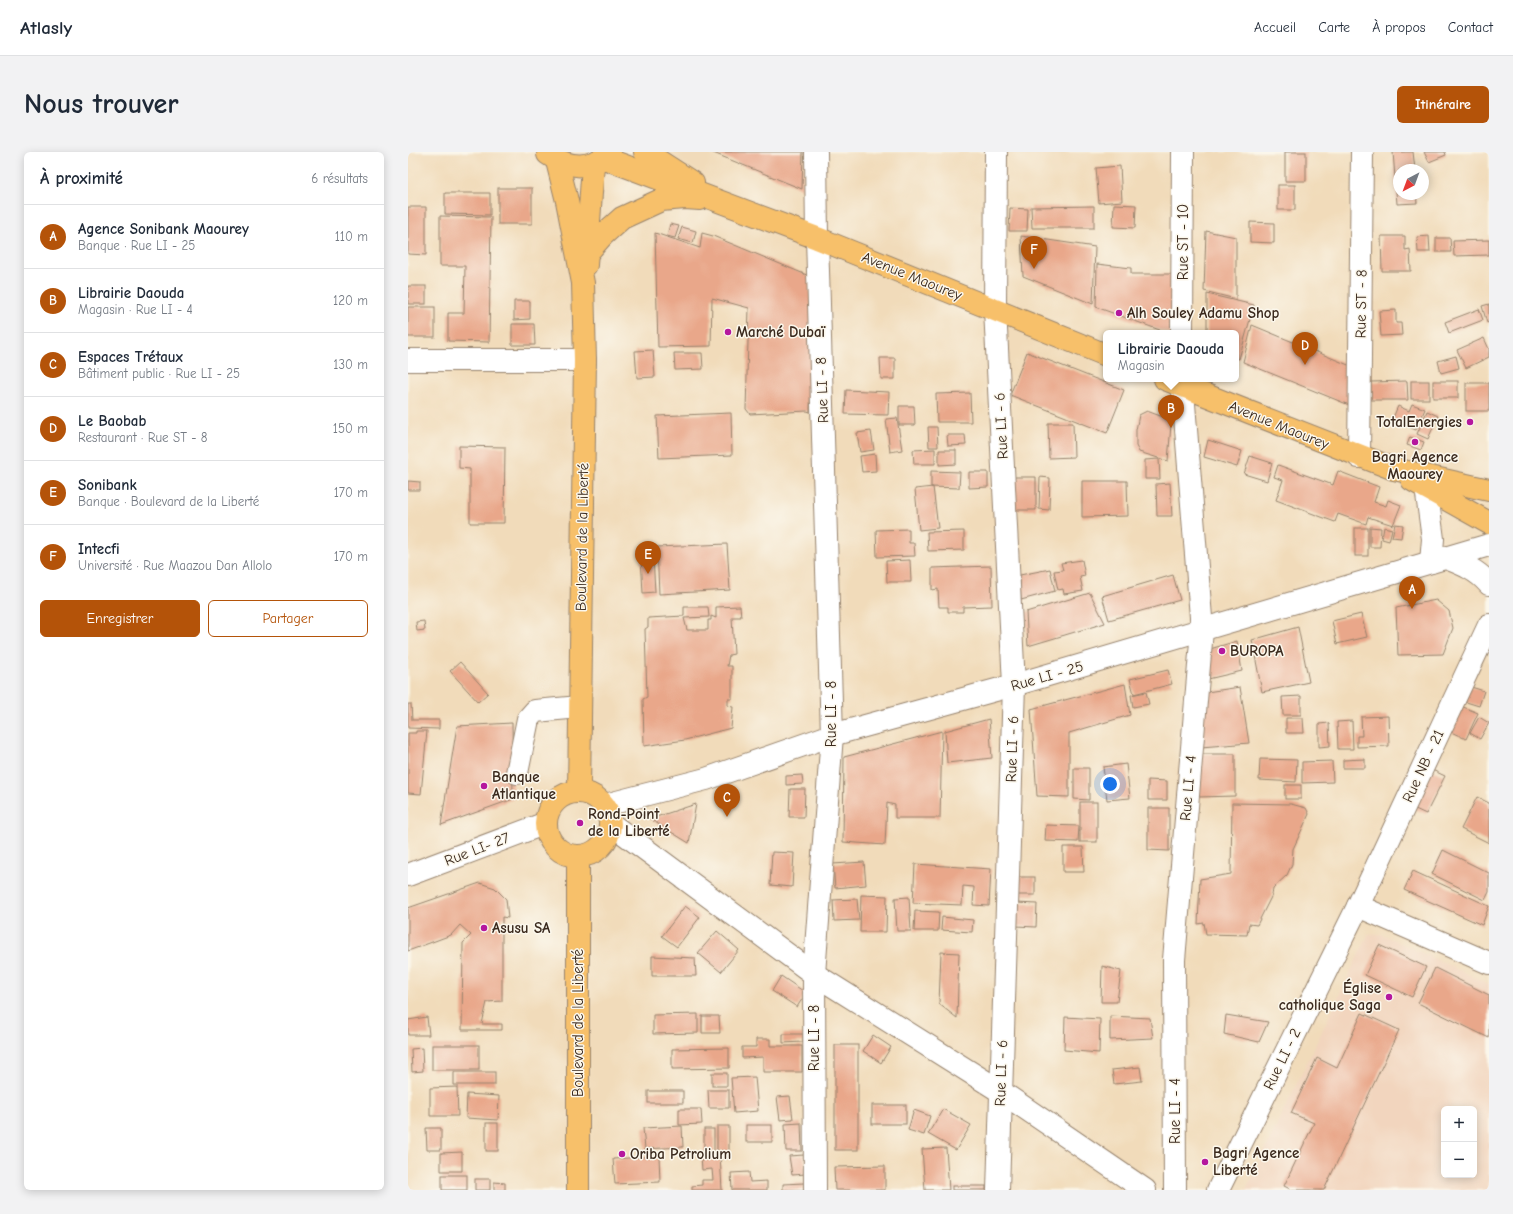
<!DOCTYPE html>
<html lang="fr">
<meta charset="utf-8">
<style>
:root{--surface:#fff;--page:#f2f2f3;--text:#1f2937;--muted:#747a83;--line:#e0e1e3;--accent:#b45309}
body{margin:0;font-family:"Comic Neue",sans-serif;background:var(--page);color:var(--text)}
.controls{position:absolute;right:12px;bottom:12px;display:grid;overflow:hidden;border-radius:6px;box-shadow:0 2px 10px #0003}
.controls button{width:36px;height:36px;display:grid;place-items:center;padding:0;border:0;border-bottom:1px solid var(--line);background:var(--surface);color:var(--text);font:20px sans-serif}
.compass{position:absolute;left:985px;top:12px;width:36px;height:36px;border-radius:50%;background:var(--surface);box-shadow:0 2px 10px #0003;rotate:221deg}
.you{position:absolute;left:702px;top:632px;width:14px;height:14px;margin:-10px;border:3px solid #fff;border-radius:50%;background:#1a73e8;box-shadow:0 0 0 6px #1a73e833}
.badge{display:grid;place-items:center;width:26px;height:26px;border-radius:50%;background:var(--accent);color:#fff;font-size:13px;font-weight:700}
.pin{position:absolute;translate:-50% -33px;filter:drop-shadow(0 1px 2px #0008)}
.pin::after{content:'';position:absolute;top:21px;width:14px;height:12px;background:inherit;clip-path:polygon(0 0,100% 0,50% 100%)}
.popup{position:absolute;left:695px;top:178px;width:136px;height:52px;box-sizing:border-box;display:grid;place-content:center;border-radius:6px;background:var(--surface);filter:drop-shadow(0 1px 3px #0005);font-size:13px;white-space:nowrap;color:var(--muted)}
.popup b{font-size:15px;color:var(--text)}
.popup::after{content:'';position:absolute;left:50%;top:100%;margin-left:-8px;border:8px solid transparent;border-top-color:var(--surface)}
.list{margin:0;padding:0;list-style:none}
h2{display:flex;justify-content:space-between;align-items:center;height:52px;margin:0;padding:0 16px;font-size:17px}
h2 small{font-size:13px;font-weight:400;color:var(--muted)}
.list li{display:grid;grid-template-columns:26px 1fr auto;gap:12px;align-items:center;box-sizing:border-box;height:64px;padding:0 16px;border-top:1px solid var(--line)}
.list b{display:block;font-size:15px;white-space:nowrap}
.list p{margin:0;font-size:13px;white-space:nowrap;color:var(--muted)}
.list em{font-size:13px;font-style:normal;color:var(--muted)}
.actions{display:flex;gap:8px;padding:12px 16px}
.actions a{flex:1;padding:9px 0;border:1px solid var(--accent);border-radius:6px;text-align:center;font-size:14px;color:var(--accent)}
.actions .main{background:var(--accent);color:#fff}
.map{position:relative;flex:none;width:1081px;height:1038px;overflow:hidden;border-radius:6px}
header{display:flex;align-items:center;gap:24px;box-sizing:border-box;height:56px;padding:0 20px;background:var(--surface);border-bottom:1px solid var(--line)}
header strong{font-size:19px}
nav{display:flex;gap:22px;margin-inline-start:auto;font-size:14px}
.intro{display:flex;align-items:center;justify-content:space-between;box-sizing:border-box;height:96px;padding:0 24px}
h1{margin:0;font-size:28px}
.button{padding:10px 18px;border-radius:6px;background:var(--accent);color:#fff;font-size:14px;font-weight:700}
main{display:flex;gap:24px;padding:0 24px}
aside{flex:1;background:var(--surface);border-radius:6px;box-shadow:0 2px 10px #0003}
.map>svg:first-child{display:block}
.built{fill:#f2d5be;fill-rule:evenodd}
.building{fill:#e9a78a}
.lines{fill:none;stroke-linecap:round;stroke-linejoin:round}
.minor-casing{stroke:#96826c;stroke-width:24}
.major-casing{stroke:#96826c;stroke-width:24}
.highway-casing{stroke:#96826c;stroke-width:24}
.minor{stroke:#fff;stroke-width:22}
.major{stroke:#f7c06b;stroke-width:22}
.highway{stroke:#f7c06b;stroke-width:22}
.poi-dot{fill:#b5179e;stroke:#fbf7ec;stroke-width:1.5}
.labels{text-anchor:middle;stroke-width:3;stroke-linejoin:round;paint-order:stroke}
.street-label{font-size:15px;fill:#3b2a1e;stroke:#fbf7ec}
.poi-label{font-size:15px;font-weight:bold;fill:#3b2a1e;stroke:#fbf7ec;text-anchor:start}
</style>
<header>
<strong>Atlasly</strong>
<nav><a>Accueil</a><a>Carte</a><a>À propos</a><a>Contact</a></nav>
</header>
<div class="intro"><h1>Nous trouver</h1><a class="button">Itinéraire</a></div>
<main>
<aside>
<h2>À proximité<small>6 résultats</small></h2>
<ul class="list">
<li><span class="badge">A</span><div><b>Agence Sonibank Maourey</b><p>Banque · Rue LI - 25</p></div><em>110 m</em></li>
<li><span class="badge">B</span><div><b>Librairie Daouda</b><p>Magasin · Rue LI - 4</p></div><em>120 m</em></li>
<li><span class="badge">C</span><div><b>Espaces Trétaux</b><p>Bâtiment public · Rue LI - 25</p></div><em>130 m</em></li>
<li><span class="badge">D</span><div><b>Le Baobab</b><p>Restaurant · Rue ST - 8</p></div><em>150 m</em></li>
<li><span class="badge">E</span><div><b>Sonibank</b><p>Banque · Boulevard de la Liberté</p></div><em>170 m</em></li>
<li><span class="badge">F</span><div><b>Intecfi</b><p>Université · Rue Maazou Dan Allolo</p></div><em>170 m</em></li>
</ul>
<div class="actions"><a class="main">Enregistrer</a><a>Partager</a></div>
</aside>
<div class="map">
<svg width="1081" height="1038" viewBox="0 0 1081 1038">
<rect width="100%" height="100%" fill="#fbf7ec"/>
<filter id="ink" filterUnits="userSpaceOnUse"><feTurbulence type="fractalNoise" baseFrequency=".025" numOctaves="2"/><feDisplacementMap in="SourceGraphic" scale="8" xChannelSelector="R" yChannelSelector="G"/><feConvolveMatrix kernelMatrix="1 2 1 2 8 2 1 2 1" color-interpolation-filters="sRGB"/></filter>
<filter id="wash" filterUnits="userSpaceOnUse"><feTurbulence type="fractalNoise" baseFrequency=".012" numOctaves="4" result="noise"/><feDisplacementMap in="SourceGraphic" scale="16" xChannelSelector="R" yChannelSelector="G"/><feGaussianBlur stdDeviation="0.9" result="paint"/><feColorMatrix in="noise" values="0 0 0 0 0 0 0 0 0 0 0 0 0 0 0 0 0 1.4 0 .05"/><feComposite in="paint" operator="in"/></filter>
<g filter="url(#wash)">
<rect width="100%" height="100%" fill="#f1dbba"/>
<path class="built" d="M 973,782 L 1081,832 L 1081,1038 L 838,1038 L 960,783 ZM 1036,957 L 1066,957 L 1066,1023 L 1036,1023 Z"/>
<g id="blocks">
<g class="building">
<polygon points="303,0 395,0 394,37"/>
<rect x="877" y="0" width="21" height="29"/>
<polygon points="985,0 1005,0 1007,18 991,18 991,42 1008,42 1009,51 989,52"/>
<polygon points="1016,0 1037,0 1038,3 1021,10"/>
<polygon points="712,14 714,49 691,51 688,16"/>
<rect x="870" y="33" width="17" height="25"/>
<rect x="90" y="36" width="34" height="36"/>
<polygon points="37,41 82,41 82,63 37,62"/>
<polygon points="706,52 728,53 727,76 705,75"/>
<polygon points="686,54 686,76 624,76 623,55"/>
<polygon points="0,55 18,55 18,103 0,102"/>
<polygon points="602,56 620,57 619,79 601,79"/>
<polygon points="32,64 83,65 81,190 40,189 40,161 56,161 57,114 32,114"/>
<polygon points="842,70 866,71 866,91 842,90"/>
<polygon points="262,72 271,74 267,86 259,84"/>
<polygon points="274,75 288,79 285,91 270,87"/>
<polygon points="798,79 828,85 828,147 796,139"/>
<polygon points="247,81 292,96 294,81 305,84 401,124 404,160 402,260 399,259 342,262 338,257 341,156 304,146 303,194 250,195"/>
<polygon points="613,84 687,95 685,152 615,124"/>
<polygon points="973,84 997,84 997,98 1002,97 1003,119 974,119"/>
<polygon points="1021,84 1022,100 1010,100 1009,85"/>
<polygon points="1028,86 1042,86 1043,100 1028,100"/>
<polygon points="1081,88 1081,103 1046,104 1045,89"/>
<polygon points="689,112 723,116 723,122 771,122 771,181 760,181 688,155"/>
<rect x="0" y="134" width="18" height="18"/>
<polygon points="799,142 846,153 831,207 828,206 828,181 799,181"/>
<polygon points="106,149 122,149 122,167 106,168"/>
<polygon points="1081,152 1081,170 1079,171 1074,154"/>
<rect x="0" y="155" width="27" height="30"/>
<polygon points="1071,157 1075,168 1041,181 1037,170"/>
<polygon points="988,158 988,171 993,171 994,183 973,184 971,159"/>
<polygon points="104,172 126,172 127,193 104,193"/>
<polygon points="844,173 950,217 951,257 835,210"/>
<polygon points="1076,186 1081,197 1081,205 1058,216 1049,198"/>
<polygon points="245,198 247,225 229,226 227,199"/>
<polygon points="619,200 716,238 699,281 602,243"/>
<polygon points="266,201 294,201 295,217 267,218"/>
<polygon points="1048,204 1051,216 1033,221 1030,209"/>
<polygon points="472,206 487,206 487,227 473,227"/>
<polygon points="999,229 1000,248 963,248 963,230"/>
<rect x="1003" y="229" width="18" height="18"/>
<rect x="1025" y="229" width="25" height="17"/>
<rect x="1058" y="231" width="23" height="28"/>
<polygon points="438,238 481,240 480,263 437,262"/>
<polygon points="562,241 563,270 529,270 528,242"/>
<polygon points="1004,252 1017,257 1008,278 984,268 990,254 1001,259"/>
<polygon points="491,254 506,254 507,273 491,273"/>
<polygon points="739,259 755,265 763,272 760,309 731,300 728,294 728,278 731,263"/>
<polygon points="1019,259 1030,264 1020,287 1009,282"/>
<polygon points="323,261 324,303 251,306 249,264"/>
<polygon points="489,266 494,298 482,300 478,267"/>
<polygon points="640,271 665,271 666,305 641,306"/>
<polygon points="520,275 529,275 530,295 521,295"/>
<polygon points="463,279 466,298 452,300 449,281"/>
<polygon points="539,283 557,283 558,293 540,294"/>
<polygon points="1002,285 1016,290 1013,298 999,293"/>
<polygon points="800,288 834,299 829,315 796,305"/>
<polygon points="51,294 97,295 96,371 62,371 62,317 51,316"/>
<polygon points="527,297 527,312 506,312 505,298"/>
<polygon points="531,298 548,298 548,312 531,313"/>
<polygon points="467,302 468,319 454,320 452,304"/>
<polygon points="842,304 864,311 859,329 836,322"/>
<polygon points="751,307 752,327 737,327 737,308"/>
<polygon points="870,313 925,333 930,319 971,335 966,350 978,354 980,348 993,353 985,373 960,365 958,372 930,362 927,370 868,348 875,328 866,325"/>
<polygon points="523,319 552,320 551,336 523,335"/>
<polygon points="561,320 580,320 580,335 561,336"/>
<polygon points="602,325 628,325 628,358 601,358"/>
<polygon points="632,325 642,326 641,358 631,357"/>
<polygon points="0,329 12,330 12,338 0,338"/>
<polygon points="674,329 719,329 720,364 674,365"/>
<polygon points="762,331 764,364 749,364 748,332"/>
<polygon points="525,335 530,376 511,378 507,337"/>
<polygon points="987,372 995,373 993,386 984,385"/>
<polygon points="962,375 973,376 972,395 962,395"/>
<polygon points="976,375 984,377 981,389 974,387"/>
<rect x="947" y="376" width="13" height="28"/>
<polygon points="501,377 501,391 506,391 507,404 469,405 468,378"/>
<polygon points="556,379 556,398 520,399 519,380"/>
<polygon points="319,392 322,438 251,442 249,395"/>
<polygon points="245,404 247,440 235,441 233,405"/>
<polygon points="502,408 503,430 479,430 478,409"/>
<polygon points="674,408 677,424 672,425 675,439 656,442 655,437 650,438 646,419 655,418 653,411"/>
<polygon points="583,414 584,454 555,455 555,460 540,460 540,455 531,455 530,437 524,438 524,416"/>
<polygon points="642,417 647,439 613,448 612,423"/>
<polygon points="765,423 772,448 701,468 694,444"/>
<polygon points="682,441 697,471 620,494 618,460"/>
<polygon points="1028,448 1041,459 1045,476 1035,502 990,503 988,456"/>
<polygon points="332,454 333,465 324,465 326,502 321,503 319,514 324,514 324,547 320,547 320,554 325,555 323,576 277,588 236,594 235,547 239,545 237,477 240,475 240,466 276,464 276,455 300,455 301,465 276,466 279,478 300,478 300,468 303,468 303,464 308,466 308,455"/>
<polygon points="953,462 959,485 929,492 924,469"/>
<polygon points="16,469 17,478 9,479 8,470"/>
<polygon points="890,475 901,530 854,540 844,488"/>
<polygon points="829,489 834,519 800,527 802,497"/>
<polygon points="52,510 80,541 70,550 42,519"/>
<polygon points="760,518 764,532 726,542 722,527"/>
<polygon points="717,532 722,563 661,581 661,645 629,644 623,557"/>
<polygon points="1060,534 1076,539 1071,554 1055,549"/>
<polygon points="832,535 841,591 793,595 792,541"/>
<polygon points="738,540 741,552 725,555 723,543"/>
<polygon points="893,544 893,563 875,563 874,545"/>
<polygon points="0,552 3,552 4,568 31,568 31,577 0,576"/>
<polygon points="1053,554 1070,561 1058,587 1041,579"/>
<polygon points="980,564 981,594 949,595 949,584 954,584 953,565"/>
<polygon points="1071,565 1081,571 1072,587 1062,581"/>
<polygon points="878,566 895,566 896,581 878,581"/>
<polygon points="581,567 584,606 539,611 537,579"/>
<polygon points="944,569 945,597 930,597 929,570"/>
<polygon points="104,571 105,647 33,673 49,574"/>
<polygon points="921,571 922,594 911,595 911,572"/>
<polygon points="8,579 19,579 13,642 0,641 0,581 8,581"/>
<polygon points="534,579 532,666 487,666 487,653 479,651 477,693 435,690 436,605"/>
<polygon points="790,602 827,602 827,644 790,645"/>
<polygon points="852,607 889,608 888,630 851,628"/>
<polygon points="957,607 957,616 935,616 935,608"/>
<polygon points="924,609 925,630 894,631 894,610"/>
<polygon points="718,612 722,646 699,648 695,615"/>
<polygon points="666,616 681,616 681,648 666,647"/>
<polygon points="1022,617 1037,624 1018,662 1003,655"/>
<polygon points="394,623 395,632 378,633 378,624"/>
<polygon points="740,628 759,629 759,648 740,648"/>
<rect x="877" y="633" width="16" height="14"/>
<polygon points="382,637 397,637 396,665 381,665"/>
<polygon points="1069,645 1081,651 1081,691 1053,677"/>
<rect x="672" y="650" width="17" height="40"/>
<polygon points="824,651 883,652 898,656 901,662 885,697 884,712 879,723 865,736 864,743 849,773 841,772 839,783 798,782 796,771 790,772 792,727 823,722"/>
<polygon points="288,652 281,691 242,667"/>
<polygon points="740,656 761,656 761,699 740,698"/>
<polygon points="638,673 671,674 670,690 637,689"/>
<polygon points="655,695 675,695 676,720 655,720"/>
<polygon points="1035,698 1081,721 1081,740 1077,748 1024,722"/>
<polygon points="364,700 386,701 384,735 362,733"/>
<polygon points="456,710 458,733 427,736 425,712"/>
<polygon points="507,712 583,717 581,754 565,753 566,735 555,734 554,753 505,751"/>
<polygon points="1005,719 1081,754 1074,773 996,738"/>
<rect x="610" y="725" width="17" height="18"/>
<polygon points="72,731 87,736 98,747 100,766 94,765 94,849 79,850 74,872 94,872 94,878 54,878 55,791 63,783 52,773 43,783 0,799 0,756"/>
<polygon points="453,743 479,744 478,780 452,780"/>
<polygon points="501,745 503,779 489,779 487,746"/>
<polygon points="449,747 451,768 426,769 425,748"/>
<polygon points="609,751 629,752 628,775 608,774"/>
<polygon points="277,754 292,765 269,795 254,784"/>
<polygon points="507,759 531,760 530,779 506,779"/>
<polygon points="534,765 565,768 564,780 533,778"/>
<polygon points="309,779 331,798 313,820 290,801"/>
<polygon points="971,793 1018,815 1004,845 957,823"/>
<polygon points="533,800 551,801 549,866 531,852"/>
<polygon points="244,804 287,806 288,824 244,824"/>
<polygon points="694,814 713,819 709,850 693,850"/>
<polygon points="1027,816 1081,843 1081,886 1010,851"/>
<polygon points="373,824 398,841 389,855 364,839"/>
<polygon points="954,861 991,878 916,1038 884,1038 876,1034 906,971 883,961 909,906 929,916"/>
<polygon points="290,862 290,881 245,882 245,863"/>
<polygon points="818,863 860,870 851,890 816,882"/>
<polygon points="294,864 311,864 312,881 294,881"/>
<polygon points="702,864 742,866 745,886 702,888"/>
<polygon points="19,865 21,883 0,883 0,868"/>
<polygon points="657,865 692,867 691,901 656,898"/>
<polygon points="375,882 395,882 395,890 375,891"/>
<polygon points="465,883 483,895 473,911 455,899"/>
<polygon points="348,887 362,887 362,894 394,894 394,920 355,920 355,905 334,906 334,895 348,895"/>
<rect x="24" y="893" width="47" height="25"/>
<rect x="427" y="893" width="23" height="105"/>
<polygon points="14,896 15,919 4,920 3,897"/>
<polygon points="321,896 321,916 264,917 264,897"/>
<polygon points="732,915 734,929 706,932 704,918"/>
<rect x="46" y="920" width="41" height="13"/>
<rect x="304" y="921" width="15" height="13"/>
<polygon points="347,925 350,959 326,961 323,926"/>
<polygon points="49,935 50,964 22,964 22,936"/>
<polygon points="300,938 321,938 321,956 301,956"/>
<rect x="240" y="939" width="35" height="12"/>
<polygon points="59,942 91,944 90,968 58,966"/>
<polygon points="382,944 385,967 372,968 369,945"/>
<rect x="464" y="953" width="34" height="19"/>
<polygon points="271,957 293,957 294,972 271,973"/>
<polygon points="535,957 563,973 548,998 520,982"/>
<polygon points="506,958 522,964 516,983 500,978"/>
<rect x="78" y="971" width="12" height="28"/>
<polygon points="393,971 394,999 378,999 377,972"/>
<rect x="338" y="973" width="26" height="17"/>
<polygon points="274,974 275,995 237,997 235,976"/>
<rect x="309" y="974" width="12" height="25"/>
<polygon points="18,976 33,976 33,998 19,998"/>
<rect x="296" y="977" width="10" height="24"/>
<polygon points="538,996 541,1038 517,1038 514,997"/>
<polygon points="54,1000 54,1019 33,1019 33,1001"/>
<polygon points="312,1003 314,1038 284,1038 284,1034 294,1033 294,1028 305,1028 304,1017 294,1018 293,1004"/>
<polygon points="396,1003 398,1022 384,1023 381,1004"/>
<polygon points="251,1004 252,1030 207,1032 205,1007"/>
<polygon points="477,1014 477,1038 427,1038 426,1015"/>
<polygon points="341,1020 342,1030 359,1029 359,1038 324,1038 323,1021"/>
<rect x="34" y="1023" width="25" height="15"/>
<rect x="67" y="1027" width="15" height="11"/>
<polygon points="86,1030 97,1031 97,1038 86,1038"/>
<polygon points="396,1031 396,1038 375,1038 375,1032"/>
<rect x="544" y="1034" width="34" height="4"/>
</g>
</g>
</g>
<g filter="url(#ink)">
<use href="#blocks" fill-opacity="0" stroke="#96826c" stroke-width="1"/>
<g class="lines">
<defs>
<g id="minor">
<polyline points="588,0 587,157 606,533 590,1038"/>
<polyline points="774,181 775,0"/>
<polyline points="0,208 177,208"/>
<polyline points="951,305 954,0"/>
<polyline points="1018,335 1025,387 1023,410"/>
<path d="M 1038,406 C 1054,412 1069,418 1081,432"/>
<polyline points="109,621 120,567 127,559 172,555"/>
<polyline points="197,653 298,627 424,583 606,533 1081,393"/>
<polyline points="203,672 406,822 592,939 737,1038"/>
<polyline points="0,723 138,671"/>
<polyline points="950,754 1081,811"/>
<polyline points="407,1038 406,822 424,583 409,86 408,0"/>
<polyline points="767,1038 766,808 794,478 774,227"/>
<polyline points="810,1038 950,754 1081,473"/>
</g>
<g id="major">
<polyline points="237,0 285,31"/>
<polyline points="196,6 409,86 698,203"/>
<polyline points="180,100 195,83 214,66 253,48 277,46 292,47"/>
<polyline points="757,227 986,317 1081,338"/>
<polyline points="1004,328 1081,371"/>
</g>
<g id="highway">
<path d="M 140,2 C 160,17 184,18 202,0"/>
<polyline points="149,9 159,49 175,131 177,208 171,639"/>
<polyline points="178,113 185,12"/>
<circle cx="170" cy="672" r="32"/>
<polyline points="170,704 170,1038"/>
</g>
</defs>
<use href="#minor" class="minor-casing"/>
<use href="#major" class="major-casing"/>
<use href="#highway" class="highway-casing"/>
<use href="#minor" class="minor"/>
<use href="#major" class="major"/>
<use href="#highway" class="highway"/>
</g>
</g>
<g class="poi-dot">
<circle cx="711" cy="161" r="4"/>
<circle cx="320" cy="180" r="4"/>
<circle cx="1062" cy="270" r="4"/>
<circle cx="1007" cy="290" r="4"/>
<circle cx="814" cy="499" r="4"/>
<circle cx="76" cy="634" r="4"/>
<circle cx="172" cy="671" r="4"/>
<circle cx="76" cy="776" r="4"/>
<circle cx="981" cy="845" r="4"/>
<circle cx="214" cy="1002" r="4"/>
<circle cx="797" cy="1010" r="4"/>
</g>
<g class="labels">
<g class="street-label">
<text transform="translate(775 90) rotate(-90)" y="5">Rue ST - 10</text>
<text transform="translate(504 124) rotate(22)" y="5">Avenue Maourey</text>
<text transform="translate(953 152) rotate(-89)" y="5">Rue ST - 8</text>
<text transform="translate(414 238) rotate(-92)" y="5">Rue LI - 8</text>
<text transform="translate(871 273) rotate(22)" y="5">Avenue Maourey</text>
<text transform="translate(593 274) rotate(-93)" y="5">Rue LI - 6</text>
<text transform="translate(174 385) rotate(-89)" y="5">Boulevard de la Liberté</text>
<text transform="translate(639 524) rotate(-16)" y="5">Rue LI - 25</text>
<text transform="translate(423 562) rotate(-90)" y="5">Rue LI - 8</text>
<text transform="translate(604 597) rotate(-88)" y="5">Rue LI - 6</text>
<text transform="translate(1015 614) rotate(-65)" y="5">Rue NB - 21</text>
<text transform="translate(780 636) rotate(-85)" y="5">Rue LI - 4</text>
<text transform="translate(69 697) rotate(-21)" y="5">Rue LI- 27</text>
<text transform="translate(170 871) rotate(-90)" y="5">Boulevard de la Liberté</text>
<text transform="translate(406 886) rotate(-90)" y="5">Rue LI - 8</text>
<text transform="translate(874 907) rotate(-64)" y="5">Rue LI - 2</text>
<text transform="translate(593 921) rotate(-88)" y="5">Rue LI - 6</text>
<text transform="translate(767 959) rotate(-90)" y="5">Rue LI - 4</text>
</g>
<g class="poi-label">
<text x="719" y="166">Alh Souley Adamu Shop</text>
<text x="328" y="185">Marché Dubaï</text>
<text x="1054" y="275" text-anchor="end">TotalEnergies</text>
<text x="1007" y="310" text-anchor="middle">Bagri Agence<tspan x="1007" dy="17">Maourey</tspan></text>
<text x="822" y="504">BUROPA</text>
<text x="84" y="630">Banque<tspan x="84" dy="17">Atlantique</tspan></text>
<text x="180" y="667">Rond-Point<tspan x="180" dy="17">de la Liberté</tspan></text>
<text x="84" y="781">Asusu SA</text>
<text x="973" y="841" text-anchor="end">Église<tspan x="973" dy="17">catholique Saga</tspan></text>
<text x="805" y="1006">Bagri Agence<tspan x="805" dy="17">Liberté</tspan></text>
<text x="222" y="1007">Oriba Petrolium</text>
</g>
</g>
</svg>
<div class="controls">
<button>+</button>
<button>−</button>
</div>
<svg class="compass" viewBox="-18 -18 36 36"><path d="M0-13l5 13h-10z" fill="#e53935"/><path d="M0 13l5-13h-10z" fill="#747a83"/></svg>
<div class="you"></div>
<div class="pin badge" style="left:1004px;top:457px">A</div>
<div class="pin badge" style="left:763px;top:276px">B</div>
<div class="popup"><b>Librairie Daouda</b>Magasin</div>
<div class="pin badge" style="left:319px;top:665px">C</div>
<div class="pin badge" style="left:897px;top:213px">D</div>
<div class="pin badge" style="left:240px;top:422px">E</div>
<div class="pin badge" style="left:626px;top:117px">F</div>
</div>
</main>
